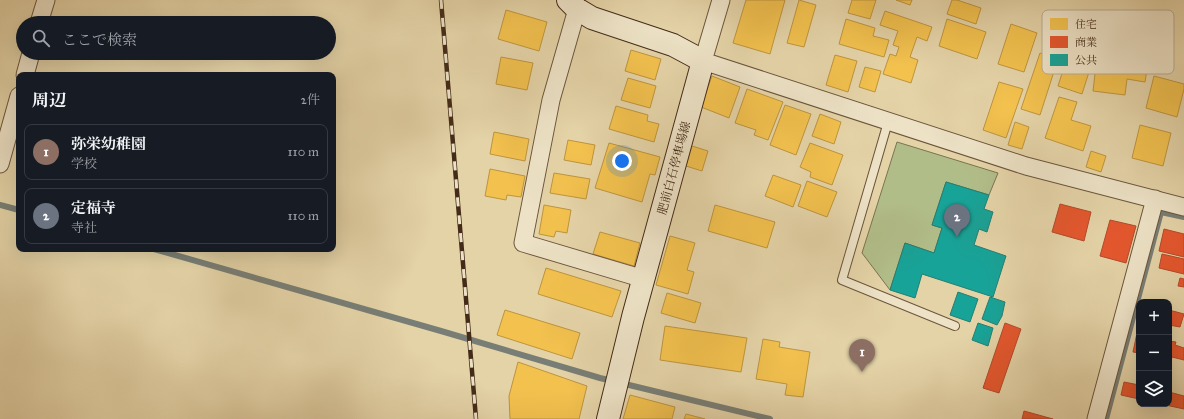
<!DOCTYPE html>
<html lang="ja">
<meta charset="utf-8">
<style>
:root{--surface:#171b24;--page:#20242c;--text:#f1f3f6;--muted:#9ea1a6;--line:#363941;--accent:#ea580c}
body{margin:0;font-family:"IM FELL Great Primer","Noto Serif JP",serif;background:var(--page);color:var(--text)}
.controls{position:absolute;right:12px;bottom:12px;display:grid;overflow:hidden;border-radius:8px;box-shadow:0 4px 16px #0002}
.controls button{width:36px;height:36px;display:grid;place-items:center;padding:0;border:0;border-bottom:1px solid var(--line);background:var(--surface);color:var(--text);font:20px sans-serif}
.you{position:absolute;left:622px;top:161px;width:14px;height:14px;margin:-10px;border:3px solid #fff;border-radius:50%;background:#1a73e8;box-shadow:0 0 0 6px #1a73e833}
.badge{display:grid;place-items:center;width:26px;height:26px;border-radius:50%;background:var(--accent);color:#fff;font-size:13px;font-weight:700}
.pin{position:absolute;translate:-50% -33px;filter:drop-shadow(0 1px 2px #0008)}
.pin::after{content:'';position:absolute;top:21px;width:14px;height:12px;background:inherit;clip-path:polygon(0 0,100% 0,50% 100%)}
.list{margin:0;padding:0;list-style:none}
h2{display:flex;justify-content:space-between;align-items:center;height:52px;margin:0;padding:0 16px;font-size:17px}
h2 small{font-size:13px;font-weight:400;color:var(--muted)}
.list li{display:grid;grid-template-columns:26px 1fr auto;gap:12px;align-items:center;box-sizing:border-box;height:56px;margin:0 8px 8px;padding:0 8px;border:1px solid var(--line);border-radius:8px}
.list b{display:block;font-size:15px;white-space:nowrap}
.list p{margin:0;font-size:13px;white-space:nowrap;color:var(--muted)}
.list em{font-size:13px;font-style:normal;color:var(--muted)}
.icon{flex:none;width:22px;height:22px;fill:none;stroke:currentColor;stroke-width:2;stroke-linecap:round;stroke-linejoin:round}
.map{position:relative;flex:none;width:1184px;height:419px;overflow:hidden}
.search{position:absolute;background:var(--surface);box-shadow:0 4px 16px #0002;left:16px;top:16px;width:320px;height:44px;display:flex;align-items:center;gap:10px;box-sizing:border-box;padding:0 14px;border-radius:22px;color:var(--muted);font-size:15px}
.panel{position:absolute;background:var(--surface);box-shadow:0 4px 16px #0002;left:16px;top:72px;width:320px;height:180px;border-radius:8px}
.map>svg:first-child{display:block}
.green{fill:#b1bd89;stroke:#7a7451}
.homes{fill:#f2c14e;stroke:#be943e}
.shops{fill:#e4572e;stroke:#b44a28}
.public{fill:#17a398;stroke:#247f72}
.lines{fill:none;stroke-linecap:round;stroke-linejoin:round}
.stream{stroke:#787e75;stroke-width:6}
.lane-casing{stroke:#6c553c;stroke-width:10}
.street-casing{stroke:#6c553c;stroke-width:19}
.secondary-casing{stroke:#442b19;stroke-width:24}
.lane{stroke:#ede2c6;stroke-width:8}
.street{stroke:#ede2c6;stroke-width:17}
.secondary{stroke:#ede2c6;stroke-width:22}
.rail-casing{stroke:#442b19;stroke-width:4.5}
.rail{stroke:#ede2c6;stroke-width:3;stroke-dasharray:9;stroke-linecap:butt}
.labels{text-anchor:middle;stroke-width:4;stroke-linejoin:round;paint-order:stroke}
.street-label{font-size:12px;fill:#442b19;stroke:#ede2c6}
.key{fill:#ede2c6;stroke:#baab92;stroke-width:1}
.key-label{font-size:11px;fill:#442b19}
</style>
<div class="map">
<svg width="1184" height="419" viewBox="0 0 1184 419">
<rect width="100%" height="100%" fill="#e4d3a7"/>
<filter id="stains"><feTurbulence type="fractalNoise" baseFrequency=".005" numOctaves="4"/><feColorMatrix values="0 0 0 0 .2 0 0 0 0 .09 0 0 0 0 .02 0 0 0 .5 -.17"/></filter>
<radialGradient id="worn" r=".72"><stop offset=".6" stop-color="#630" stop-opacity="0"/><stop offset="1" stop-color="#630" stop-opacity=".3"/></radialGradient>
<polygon class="green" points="897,142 998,173 989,195 946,182 932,225 942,228 934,253 905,243 890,290 862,253"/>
<g class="homes">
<polygon points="746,0 785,0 770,54 733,43"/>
<polygon points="799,0 816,5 804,47 787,43"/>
<polygon points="852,0 876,0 870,19 848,13"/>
<polygon points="896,0 912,0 910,5"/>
<polygon points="952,0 957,0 981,8 976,24 947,14"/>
<polygon points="506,10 547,22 539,51 498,39"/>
<polygon points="885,11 932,27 927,41 917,37 910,57 918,60 911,83 883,74 890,54 896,56 899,47 893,45 898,31 880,25"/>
<polygon points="846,19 875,28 873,36 889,40 884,57 839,44"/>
<polygon points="947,19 986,32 977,59 939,46"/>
<polygon points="1011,24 1037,33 1024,72 998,64"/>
<polygon points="1072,42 1096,50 1082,94 1058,86"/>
<polygon points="631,50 661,59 655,80 625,71"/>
<polygon points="1040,53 1058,59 1040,115 1021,109"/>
<polygon points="835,55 857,61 848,92 826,85"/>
<polygon points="501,57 533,63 527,90 496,84"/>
<polygon points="1097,57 1129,61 1129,67 1147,69 1145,82 1127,79 1125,95 1093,91"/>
<polygon points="865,67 881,71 875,92 859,87"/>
<polygon points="712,76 740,87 729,118 701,107"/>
<polygon points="1154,76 1184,84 1184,89 1177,117 1146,108"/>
<polygon points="628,78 656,86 650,108 621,100"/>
<polygon points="999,82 1023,89 1006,138 983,130"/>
<polygon points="747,89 783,102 768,140 754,135 756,130 735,123"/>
<polygon points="1059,97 1077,102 1071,120 1091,126 1083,151 1045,138"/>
<polygon points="785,105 811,114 796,155 770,145"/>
<polygon points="616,106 648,115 647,121 659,124 654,142 609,129"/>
<polygon points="820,114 841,122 834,144 812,136"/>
<polygon points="1015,122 1029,127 1022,149 1008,145"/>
<polygon points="1140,125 1171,133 1163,166 1132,158"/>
<polygon points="494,132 529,139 525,161 490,154"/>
<polygon points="568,140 595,145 591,165 564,160"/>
<polygon points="609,143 660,157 655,175 650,174 642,202 595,188"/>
<polygon points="810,143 843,155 832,185 810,177 811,172 800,167"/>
<polygon points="692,146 708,151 702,171 686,166"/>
<polygon points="1091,151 1106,156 1101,172 1086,167"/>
<polygon points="490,169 525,176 521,197 507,195 506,200 485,196"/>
<polygon points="554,173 590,179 586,199 550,193"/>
<polygon points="773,175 801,185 793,207 765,196"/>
<polygon points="807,181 837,192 827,217 798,206"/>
<polygon points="544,205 571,210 567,233 556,231 554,237 539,234"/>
<polygon points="715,205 775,222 767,248 708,231"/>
<polygon points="600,232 640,243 634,266 593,254"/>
<polygon points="670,236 695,243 687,270 694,272 688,294 656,285"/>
<polygon points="546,268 621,291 612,317 538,294"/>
<polygon points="667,293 701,303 695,323 661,313"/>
<polygon points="505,310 580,333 572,359 497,335"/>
<polygon points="665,326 747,338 741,372 660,360"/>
<polygon points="763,339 780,342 779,347 810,352 803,397 785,395 787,384 756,379"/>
<polygon points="518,362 587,386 579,419 510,419 509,396"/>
<polygon points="630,395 675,407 672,419 623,419"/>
<polygon points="686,414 705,419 684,419"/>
</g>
<g class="shops">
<polygon points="1060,204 1091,212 1084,241 1052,232"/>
<polygon points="1110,220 1136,226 1126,263 1100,256"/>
<polygon points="1164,229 1184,234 1184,257 1159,251"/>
<polygon points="1162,254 1184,259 1184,274 1159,268"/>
<polygon points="1180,278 1184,279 1184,287 1178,286"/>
<polygon points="1169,310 1184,314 1180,327 1169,325"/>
<polygon points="1005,323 1021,329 999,393 983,388"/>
<polygon points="1137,333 1139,334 1139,353 1133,352"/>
<polygon points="1169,341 1176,342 1175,345 1184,348 1184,360 1172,357 1171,361 1169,360"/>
<polygon points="1124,382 1139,385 1139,399 1121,395"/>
<polygon points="1169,392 1184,396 1184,409 1161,404 1169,404"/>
<polygon points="1024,411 1053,419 1022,419"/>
</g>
<g class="public">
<polygon points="946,182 989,195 984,209 993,212 987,232 979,229 974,245 1006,256 993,297 922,274 915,298 890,290 905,243 934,253 942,228 932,225"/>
<polygon points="958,292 978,299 970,322 950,315"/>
<polygon points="990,297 1005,302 1002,316 997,325 982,319"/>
<polygon points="978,323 993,328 988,346 972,340"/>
</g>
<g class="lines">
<g class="stream">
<polyline points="0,205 19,210"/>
<polyline points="154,249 441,331 600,378 770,419"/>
<polyline points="1106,419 1161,212 1184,217"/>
</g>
<defs>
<polyline id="lane" points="888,122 842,280 955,326"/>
<g id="street">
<polyline points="721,0 703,61 1026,166 1184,207"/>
<polyline points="577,9 551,100 523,243 644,279"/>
<polyline points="39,23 46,0"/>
<polyline points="25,75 31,53"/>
<polyline points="0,164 19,96"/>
<polyline points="1096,419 1155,199"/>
</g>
<polyline id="secondary" points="568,0 577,9 592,18 673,45 703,61 633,317 608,419"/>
</defs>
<use href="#lane" class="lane-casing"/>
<use href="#street" class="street-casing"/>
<use href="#secondary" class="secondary-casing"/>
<use href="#lane" class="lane"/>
<use href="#street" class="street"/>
<use href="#secondary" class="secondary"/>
<defs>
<polyline id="rail" points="441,0 476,419"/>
</defs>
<use href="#rail" class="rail-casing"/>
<use href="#rail" class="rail"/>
</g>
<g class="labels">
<g class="street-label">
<text transform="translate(674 168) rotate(-75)" y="4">肥前白石停車場線</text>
</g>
</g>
<rect x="1042" y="10" width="132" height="64" rx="6" class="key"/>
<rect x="1050" y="18" width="18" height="12" fill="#f2c14e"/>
<rect x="1050" y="36" width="18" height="12" fill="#e4572e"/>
<rect x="1050" y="54" width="18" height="12" fill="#17a398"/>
<g class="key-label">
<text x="1075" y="28">住宅</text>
<text x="1075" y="46">商業</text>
<text x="1075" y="64">公共</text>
</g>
<rect width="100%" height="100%" filter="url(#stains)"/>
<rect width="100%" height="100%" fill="url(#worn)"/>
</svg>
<div class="controls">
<button>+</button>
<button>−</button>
<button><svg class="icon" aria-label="layers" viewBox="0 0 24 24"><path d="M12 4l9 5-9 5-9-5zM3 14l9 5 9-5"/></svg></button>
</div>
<div class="you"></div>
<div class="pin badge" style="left:862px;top:372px;background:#8d6e63">1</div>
<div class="pin badge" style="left:957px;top:237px;background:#6b7280">2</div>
<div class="search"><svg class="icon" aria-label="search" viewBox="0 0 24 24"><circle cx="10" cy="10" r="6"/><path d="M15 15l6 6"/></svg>ここで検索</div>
<section class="panel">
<h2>周辺<small>2件</small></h2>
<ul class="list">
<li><span class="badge" style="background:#8d6e63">1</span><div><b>弥栄幼稚園</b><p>学校</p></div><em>110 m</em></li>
<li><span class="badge" style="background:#6b7280">2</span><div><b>定福寺</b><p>寺社</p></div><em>110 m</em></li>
</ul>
</section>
</div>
